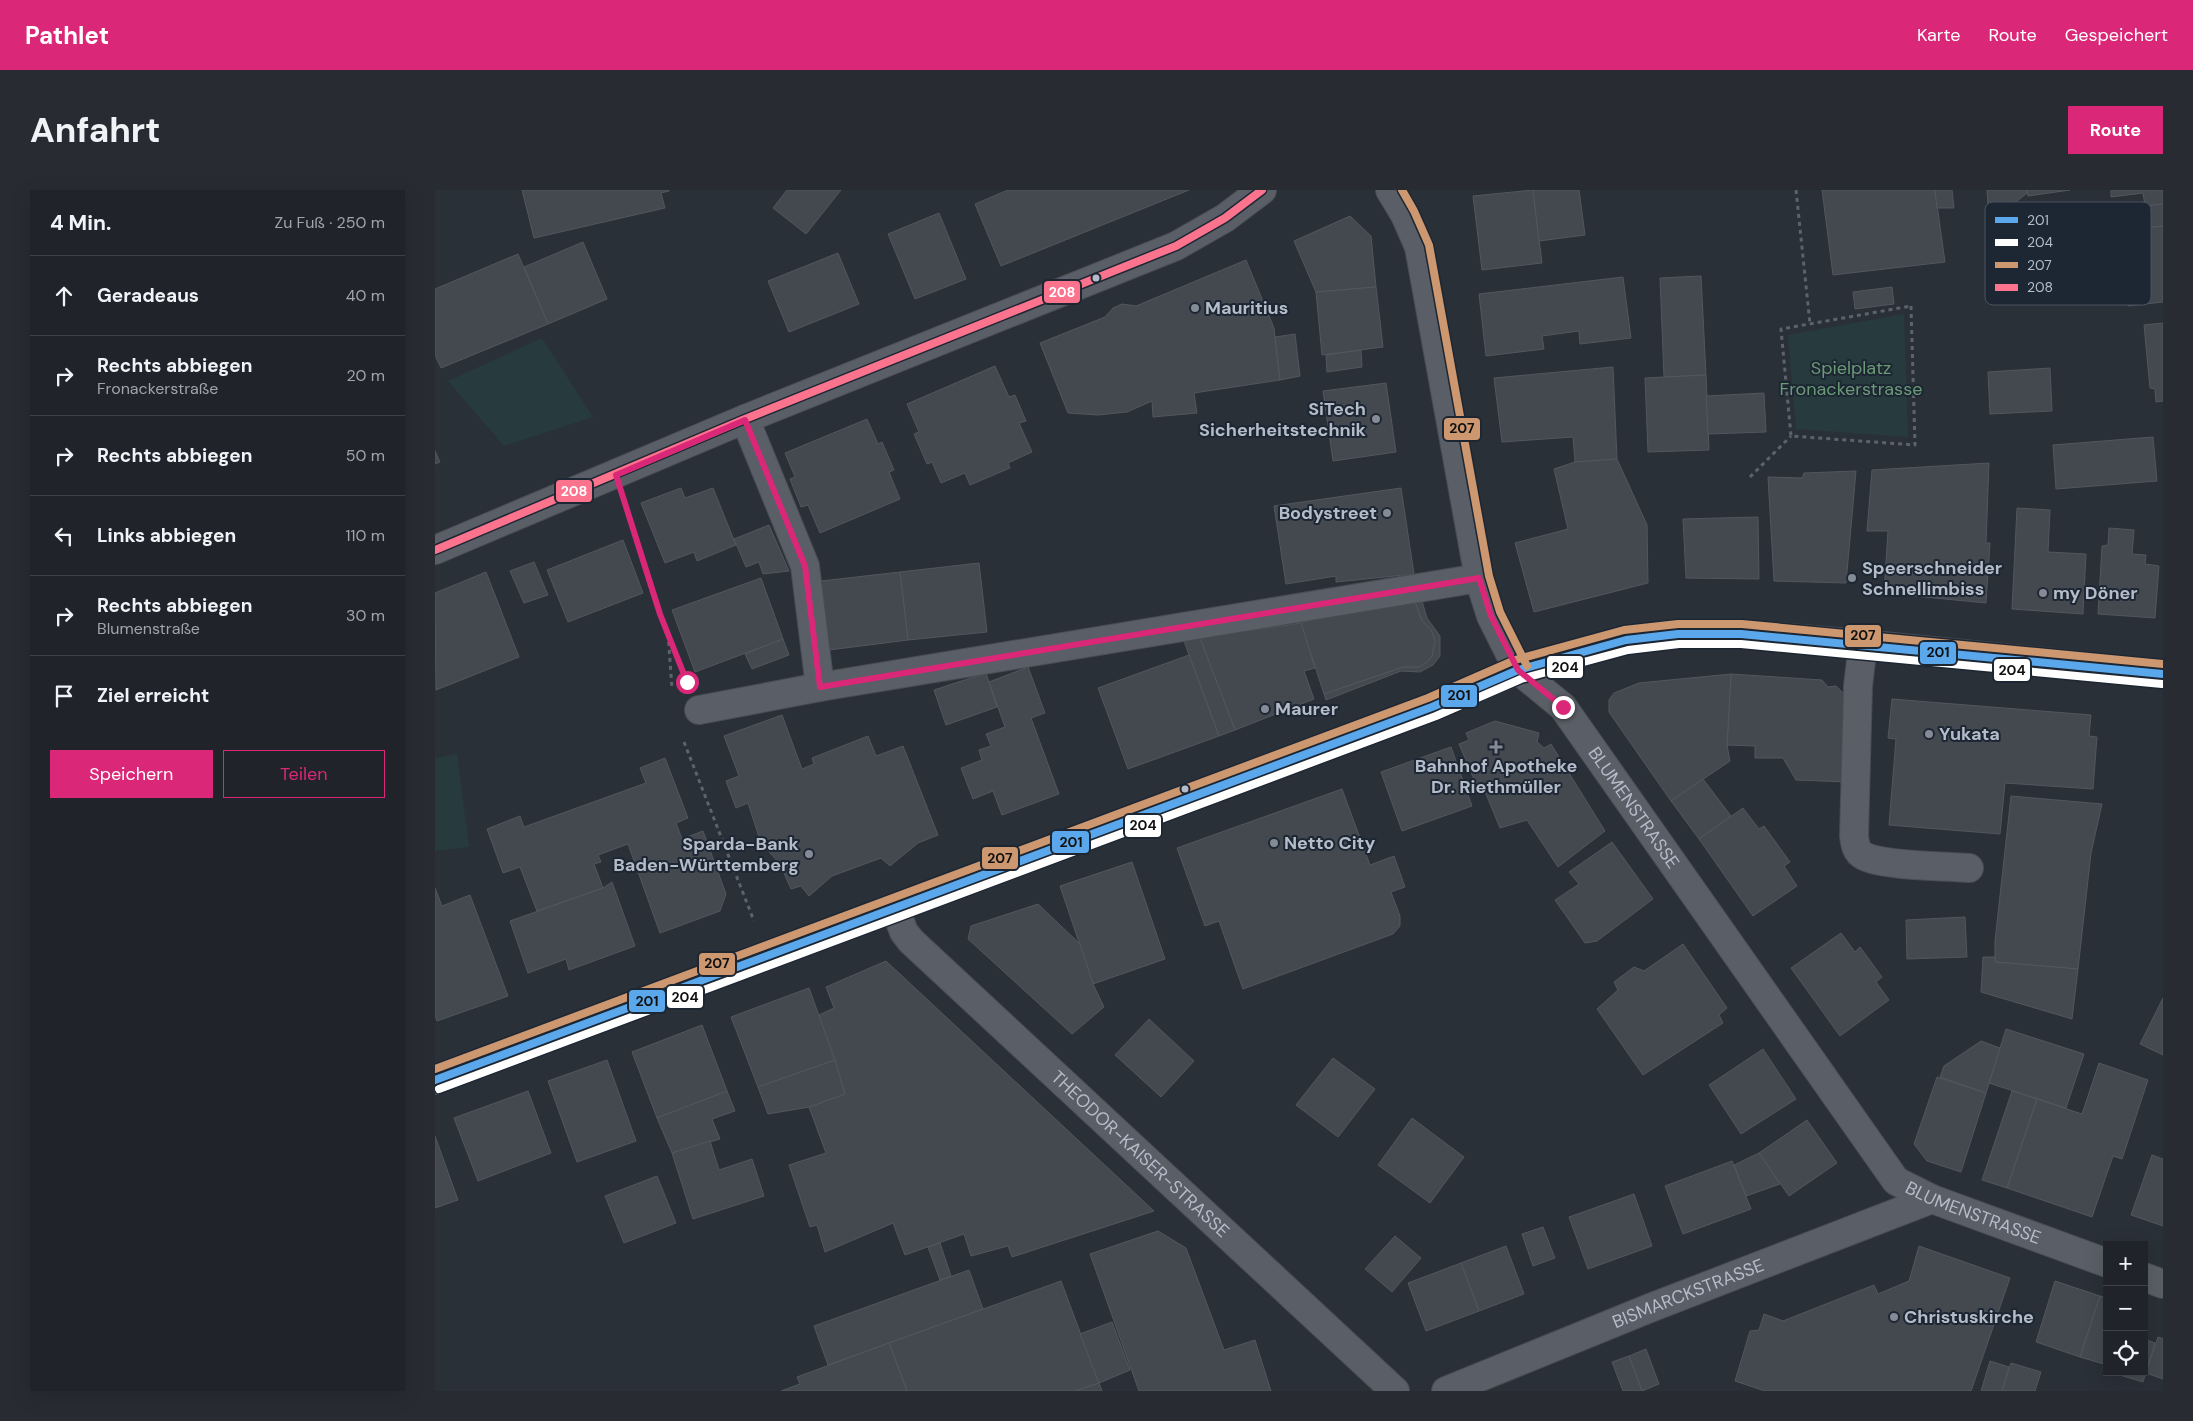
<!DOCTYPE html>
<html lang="de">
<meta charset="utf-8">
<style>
:root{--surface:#20242a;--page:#282c32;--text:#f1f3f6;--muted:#a2a4a8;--line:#3d4147;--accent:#db2777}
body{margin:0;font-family:"DM Sans",sans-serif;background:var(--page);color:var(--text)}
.controls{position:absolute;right:15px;bottom:15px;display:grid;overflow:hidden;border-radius:0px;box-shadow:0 5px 20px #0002}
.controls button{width:45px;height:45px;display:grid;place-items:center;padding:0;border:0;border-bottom:1px solid var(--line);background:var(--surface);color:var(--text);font:25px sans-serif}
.stop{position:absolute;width:15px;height:15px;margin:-11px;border:4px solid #db2777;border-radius:50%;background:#fff}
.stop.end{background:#db2777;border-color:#fff;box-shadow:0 1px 5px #0008}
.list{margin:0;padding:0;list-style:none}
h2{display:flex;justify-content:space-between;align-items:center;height:65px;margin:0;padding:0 20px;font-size:21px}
h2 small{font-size:16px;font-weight:400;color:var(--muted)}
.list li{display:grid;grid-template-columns:32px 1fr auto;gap:15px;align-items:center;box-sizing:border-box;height:80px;padding:0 20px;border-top:1px solid var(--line)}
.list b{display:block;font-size:19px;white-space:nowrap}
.list p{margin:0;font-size:16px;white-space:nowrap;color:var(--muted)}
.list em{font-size:16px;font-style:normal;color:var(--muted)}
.actions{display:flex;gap:10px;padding:15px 20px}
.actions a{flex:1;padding:11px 0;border:1px solid var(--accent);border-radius:0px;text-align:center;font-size:18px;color:var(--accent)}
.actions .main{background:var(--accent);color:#fff}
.icon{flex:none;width:28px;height:28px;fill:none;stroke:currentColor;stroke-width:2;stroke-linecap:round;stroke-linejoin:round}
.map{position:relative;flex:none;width:1728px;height:1201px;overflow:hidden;border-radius:0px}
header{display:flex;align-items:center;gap:30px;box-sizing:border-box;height:70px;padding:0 25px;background:var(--accent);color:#fff}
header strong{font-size:24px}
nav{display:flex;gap:28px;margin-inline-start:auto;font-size:18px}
.intro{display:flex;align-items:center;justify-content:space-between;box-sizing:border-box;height:120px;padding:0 30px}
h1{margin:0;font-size:35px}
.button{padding:12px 22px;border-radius:0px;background:var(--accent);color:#fff;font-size:18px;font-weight:700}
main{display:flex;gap:30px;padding:0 30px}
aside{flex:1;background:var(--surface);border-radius:0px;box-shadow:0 5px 20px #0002}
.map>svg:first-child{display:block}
.green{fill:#273a3e}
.building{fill:#444950;stroke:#52575f}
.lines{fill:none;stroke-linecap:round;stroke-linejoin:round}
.minor-casing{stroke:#484c53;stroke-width:30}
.path{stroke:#5d636a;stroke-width:3;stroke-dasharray:4 4;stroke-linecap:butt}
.minor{stroke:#5a5e66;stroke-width:28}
.bus-1-casing{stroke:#1d2633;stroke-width:11}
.bus-2-casing{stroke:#1d2633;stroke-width:11}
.bus-3-casing{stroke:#1d2633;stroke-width:11}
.bus-4-casing{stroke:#1d2633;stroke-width:11}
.bus-1{stroke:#5aa8eb;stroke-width:8}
.bus-2{stroke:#fff;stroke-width:8}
.bus-3{stroke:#cd976f;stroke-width:8}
.bus-4{stroke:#fc738d;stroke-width:8}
.route{stroke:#db2777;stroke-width:6}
.bus-dot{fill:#b4bcc9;stroke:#1d2633;stroke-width:2}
.poi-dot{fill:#848b96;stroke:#1d2633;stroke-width:2}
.labels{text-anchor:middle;stroke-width:4;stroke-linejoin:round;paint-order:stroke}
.poi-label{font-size:18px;font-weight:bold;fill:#b4bcc9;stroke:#1d2633;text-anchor:start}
.park-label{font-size:18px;fill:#6b9a76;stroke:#1d2633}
.street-label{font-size:18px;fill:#b4bcc9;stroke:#1d2633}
.key{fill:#1d2633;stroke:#4a5360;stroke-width:1}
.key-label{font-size:14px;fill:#b4bcc9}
.line-badge{stroke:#1d2633;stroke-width:2}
.badge-label{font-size:14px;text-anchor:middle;font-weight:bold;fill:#fff}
.pale-badge-label{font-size:14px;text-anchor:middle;font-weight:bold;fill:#111}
</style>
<header>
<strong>Pathlet</strong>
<nav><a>Karte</a><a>Route</a><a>Gespeichert</a></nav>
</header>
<div class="intro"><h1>Anfahrt</h1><a class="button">Route</a></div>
<main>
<aside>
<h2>4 Min.<small>Zu Fuß · 250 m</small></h2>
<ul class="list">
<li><svg class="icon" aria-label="ahead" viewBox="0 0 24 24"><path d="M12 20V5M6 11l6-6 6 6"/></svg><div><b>Geradeaus</b></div><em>40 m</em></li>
<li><svg class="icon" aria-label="right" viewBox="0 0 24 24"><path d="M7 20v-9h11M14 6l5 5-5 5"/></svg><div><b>Rechts abbiegen</b><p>Fronackerstraße</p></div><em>20 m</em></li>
<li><svg class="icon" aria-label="right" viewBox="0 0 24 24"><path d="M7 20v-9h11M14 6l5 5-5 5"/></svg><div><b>Rechts abbiegen</b></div><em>50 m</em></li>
<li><svg class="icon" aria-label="left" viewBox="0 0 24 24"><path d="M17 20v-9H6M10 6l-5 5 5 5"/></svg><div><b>Links abbiegen</b></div><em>110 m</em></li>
<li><svg class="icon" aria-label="right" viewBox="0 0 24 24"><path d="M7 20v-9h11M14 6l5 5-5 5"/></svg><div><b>Rechts abbiegen</b><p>Blumenstraße</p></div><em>30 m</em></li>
<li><svg class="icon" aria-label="arrive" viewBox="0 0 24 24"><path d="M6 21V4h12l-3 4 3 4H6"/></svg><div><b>Ziel erreicht</b></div></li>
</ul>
<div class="actions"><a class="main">Speichern</a><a>Teilen</a></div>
</aside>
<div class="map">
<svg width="1728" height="1201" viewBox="0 0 1728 1201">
<rect width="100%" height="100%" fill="#2a3038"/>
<g class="green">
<polygon points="1469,124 1473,247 1361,239 1353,145"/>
<polygon points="107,148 158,227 69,256 13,191"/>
<polygon points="22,564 34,657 0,661 0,568"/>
</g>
<g class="building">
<polygon points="87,0 234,0 234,1 226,3 230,18 99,48"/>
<polygon points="352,0 406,0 371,44 338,18"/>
<polygon points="573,0 754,0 566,76 540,14"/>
<polygon points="1098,0 1107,73 1047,80 1038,6"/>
<polygon points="1098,0 1144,0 1150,45 1104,51"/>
<polygon points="1387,0 1500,0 1510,72 1398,85"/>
<polygon points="1500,0 1517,0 1519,18 1502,18"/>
<polygon points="1552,0 1591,0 1592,3 1581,12 1553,15"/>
<polygon points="1592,0 1635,0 1593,6"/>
<polygon points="1676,0 1728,0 1728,14 1710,16 1708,3 1676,7"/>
<polygon points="1728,14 1728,36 1712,37 1710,16"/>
<polygon points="504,23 531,89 480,109 453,44"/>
<polygon points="915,26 936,46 941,97 881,102 859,51"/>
<polygon points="1728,36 1728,112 1693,116 1682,41"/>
<polygon points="148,52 172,109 113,134 89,77"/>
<polygon points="403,63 424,114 354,142 333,91"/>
<polygon points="83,64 113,134 6,178 0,165 0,99"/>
<polygon points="811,70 839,138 845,190 759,203 762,223 718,227 717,211 692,222 663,225 633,223 605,153 670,127 678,118 687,114 701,116"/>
<polygon points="1266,86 1271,185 1229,187 1225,88"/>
<polygon points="1188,87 1196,148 1145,154 1144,141 1107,146 1109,159 1051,166 1044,104"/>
<polygon points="941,97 948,157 887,165 881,102"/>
<polygon points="1457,97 1459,114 1420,119 1418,102"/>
<polygon points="1728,133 1728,211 1721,212 1720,199 1715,198 1709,135"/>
<polygon points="860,144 865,186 845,190 840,147"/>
<polygon points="926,160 927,177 892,182 891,165"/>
<polygon points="560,176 574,207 580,205 591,231 584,233 597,262 573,273 575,278 535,295 530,283 506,293 497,272 492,274 479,244 484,242 472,214"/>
<polygon points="1178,177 1182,269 1140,272 1138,247 1067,252 1059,188"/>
<polygon points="1615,178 1617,221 1555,224 1553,182"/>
<polygon points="1271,185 1274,260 1213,262 1210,188"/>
<polygon points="951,193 961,262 898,271 888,201"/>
<polygon points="1329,203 1331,242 1273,244 1271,206"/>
<polygon points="432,229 443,254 447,252 459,280 454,282 465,309 385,343 373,315 366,317 355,289 360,287 350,263"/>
<polygon points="1718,247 1722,291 1621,299 1618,255"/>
<polygon points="0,261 5,272 0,274"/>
<polygon points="1182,269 1212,335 1213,393 1099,422 1080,353 1133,339 1119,279 1140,272"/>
<polygon points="1554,273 1551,353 1555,353 1551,413 1449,403 1453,341 1432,341 1437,280"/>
<polygon points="1421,281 1411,393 1339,391 1333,287 1367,288 1369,283"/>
<polygon points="246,298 250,308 278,298 301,355 262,371 259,362 230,373 206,313"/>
<polygon points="966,298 979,384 901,392 901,386 851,394 839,316"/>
<polygon points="1582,318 1615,320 1613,362 1651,364 1648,424 1577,419"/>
<polygon points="1323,327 1324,389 1251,388 1248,329"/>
<polygon points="334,335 354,381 328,384 324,372 311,377 299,349"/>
<polygon points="1674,338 1699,340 1697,364 1711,365 1710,374 1724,376 1720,428 1663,424 1667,356 1673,355"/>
<polygon points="188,350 208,403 133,432 112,380"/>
<polygon points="99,372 113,405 89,413 75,381"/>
<polygon points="544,373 552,442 473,450 465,382"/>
<polygon points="51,382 84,467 1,500 0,403"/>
<polygon points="465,382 473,450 394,460 386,391"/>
<polygon points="326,388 348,449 260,482 237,420"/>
<polygon points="986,408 992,428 1005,446 1005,466 998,475 985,482 966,481 891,510 889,504 968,477 984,477 992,472 997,466 1000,451 996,440 987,431 979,409"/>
<polygon points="979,409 987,431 996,440 1000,451 997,466 992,472 984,477 968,477 889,504 866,433 905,422"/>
<polygon points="866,433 880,478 869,481 879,509 800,540 765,448"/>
<polygon points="765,448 800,540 784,546 749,451"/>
<polygon points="348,449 354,465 317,479 310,464"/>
<polygon points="754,465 784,546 693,579 663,498"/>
<polygon points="593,477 610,523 596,528 624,604 567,625 558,601 538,609 526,578 547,570 544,560 556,556 551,544 570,537 554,492"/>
<polygon points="551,483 562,517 511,535 499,500"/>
<polygon points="1296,484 1387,490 1393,497 1401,496 1411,506 1413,592 1361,590 1348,568 1320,568 1320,556 1292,555"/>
<polygon points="1296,484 1292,555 1295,571 1236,611 1174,522 1174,510 1179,503 1204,493"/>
<polygon points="1457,509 1656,525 1654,546 1662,547 1658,599 1570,593 1565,644 1454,635 1461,549 1453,548"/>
<polygon points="347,525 367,579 379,574 377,568 433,546 441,566 468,556 503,645 483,653 455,676 446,668 397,686 374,706 366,696 356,699 345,674 326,653 313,613 301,618 291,591 304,586 289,546"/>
<polygon points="1060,531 1104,543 1102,552 1109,558 1116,554 1170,641 1123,677 1092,630 1065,638 1049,599 1044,601 1024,554 1034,550 1031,543"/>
<polygon points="1016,557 1037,616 967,641 946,582"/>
<polygon points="230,568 253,628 241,633 247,649 268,641 291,704 285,721 225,743 193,654 163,665 166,672 159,674 168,698 102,721 85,677 68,683 52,639 85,626 89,637 211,593 205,578"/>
<polygon points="1268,589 1296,626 1264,649 1236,611"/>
<polygon points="907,599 935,675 959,666 970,697 956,702 965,726 965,736 958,744 808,799 784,731 770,736 742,658"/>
<polygon points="1576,606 1667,614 1656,663 1643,779 1560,772 1560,751"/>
<polygon points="1308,618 1324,639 1329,636 1355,672 1349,676 1362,696 1318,726 1264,649"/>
<polygon points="1177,652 1218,709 1162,751 1150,753 1120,710 1144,694 1134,682"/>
<polygon points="697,672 730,769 658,794 625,696"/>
<polygon points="177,692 200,756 134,780 131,769 93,783 75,731 168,698"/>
<polygon points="0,698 7,716 35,705 73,806 2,831 0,826"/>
<polygon points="603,714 645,754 658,794 669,817 637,844 533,749 536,736"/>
<polygon points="1530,727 1532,767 1472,769 1471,730"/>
<polygon points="1406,743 1420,762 1425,757 1447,787 1441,792 1454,810 1405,846 1356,778"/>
<polygon points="1248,754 1292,818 1284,825 1288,833 1208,885 1162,819 1183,800 1179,792 1199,777 1209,781"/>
<polygon points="1548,767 1560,767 1560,772 1643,779 1637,829 1546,802"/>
<polygon points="451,771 719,1021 577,1067 573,1056 536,1066 529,1044 470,1065 458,1033 390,1062 382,1035 375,1037 354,975 391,963 374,917 410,904 384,825 399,818 391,797"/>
<polygon points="374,798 400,870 323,897 296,827"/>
<polygon points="1728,808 1728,865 1705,854"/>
<polygon points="714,829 759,871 726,907 680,865"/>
<polygon points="267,835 292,901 222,928 197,862"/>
<polygon points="1571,839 1649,864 1631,918 1554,893"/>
<polygon points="1546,851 1565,858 1551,903 1505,887 1509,876"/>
<polygon points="1328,859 1361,909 1306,944 1274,895"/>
<polygon points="898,868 940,899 903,947 861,915"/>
<polygon points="172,870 201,951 142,972 113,891"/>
<polygon points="400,870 410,904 374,917 333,924 323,897"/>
<polygon points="1664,873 1713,890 1687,969 1678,966 1657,1027 1572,998 1602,909 1647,924"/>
<polygon points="1502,887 1551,903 1526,982 1492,971 1479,954"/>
<polygon points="93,901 116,963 43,991 19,928"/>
<polygon points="292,901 300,921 277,929 285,949 237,963 222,928"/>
<polygon points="1577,901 1602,909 1572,998 1547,990"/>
<polygon points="977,928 1029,967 995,1013 943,975"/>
<polygon points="1372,930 1402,973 1354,1006 1324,963"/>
<polygon points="0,946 23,1010 0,1018"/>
<polygon points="275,951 284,980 317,969 329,1006 258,1029 237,963"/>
<polygon points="1324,963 1345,994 1311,1006 1299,975"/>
<polygon points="1717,965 1728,969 1728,1036 1696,1025"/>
<polygon points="1297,971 1316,1019 1248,1044 1230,996"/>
<polygon points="222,986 241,1033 189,1053 170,1006"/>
<polygon points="1199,1004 1217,1056 1153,1079 1134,1027"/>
<polygon points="1108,1037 1120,1068 1098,1076 1087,1044"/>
<polygon points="723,1041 751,1058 789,1160 820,1150 836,1201 704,1201 655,1064"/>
<polygon points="960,1046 986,1068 957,1102 930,1079"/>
<polygon points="505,1053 516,1086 505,1090 493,1057"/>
<polygon points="1071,1056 1089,1104 1044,1121 1026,1073"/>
<polygon points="1484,1056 1575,1088 1536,1201 1330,1201 1300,1191 1315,1141 1324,1140 1329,1124 1348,1131 1439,1095 1443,1104 1474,1091"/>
<polygon points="1026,1073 1044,1121 991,1141 973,1093"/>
<polygon points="534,1080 548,1119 393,1175 379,1136"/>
<polygon points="626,1091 664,1193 640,1201 472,1201 454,1153"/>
<polygon points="1620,1091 1665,1106 1645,1167 1601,1152"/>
<polygon points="1665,1106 1672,1108 1672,1175 1645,1167"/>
<polygon points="677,1132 695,1180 664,1193 645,1144"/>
<polygon points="1723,1147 1728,1149 1728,1189 1711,1183"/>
<polygon points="1709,1149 1720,1153 1708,1192 1688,1186 1689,1182 1709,1182"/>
<polygon points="454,1153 472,1201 346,1201 365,1194 362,1187"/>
<polygon points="1211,1159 1224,1194 1207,1201 1194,1166"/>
<polygon points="1194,1166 1207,1201 1188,1201 1177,1172"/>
<polygon points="1555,1171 1574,1177 1567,1201 1546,1201"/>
<polygon points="1576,1173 1606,1182 1600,1201 1567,1201"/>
<polygon points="664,1193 667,1201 640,1201"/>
</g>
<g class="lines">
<defs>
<g id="minor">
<path id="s1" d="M 955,0 L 970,25 L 984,57 L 1044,388 L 1056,426 L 1083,480 L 1128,517 L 1461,991 L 1497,1009 L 1672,1073"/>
<polyline points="310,229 370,376 385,497 1044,388"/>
<polyline points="0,360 310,229 741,56 790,28 827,0"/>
<path d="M 1428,454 L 1423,496 L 1419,646 C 1420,654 1421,662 1429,666 C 1447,676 1510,676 1534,678"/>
<polyline points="264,520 385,497"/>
<path id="s2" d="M 460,719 L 469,742 L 476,751 L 960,1201"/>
<polyline points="0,890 997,517 1083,480 1191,450 1243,444 1306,444 1428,454 1728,484"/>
<polyline points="1709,1087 1728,1094"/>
<path id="s3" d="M 1011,1201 L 1215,1118 L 1497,1009"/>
</g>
</defs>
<use href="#minor" class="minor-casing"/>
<g class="path">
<polyline points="1361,0 1375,134"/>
<polygon points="1476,116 1480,255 1356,246 1346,139"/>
<polyline points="1315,287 1356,246"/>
<polyline points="191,316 225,424 251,487"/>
<polyline points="233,444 237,498"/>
<polyline points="249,552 319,731"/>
</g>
<use href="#minor" class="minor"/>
<defs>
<polyline id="bus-1" points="0,890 997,517 1083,480 1191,450 1243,444 1306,444 1728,484"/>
<polyline id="bus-2" points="4,899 1001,526 1086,489 1193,460 1244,454 1306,454 1727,494"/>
<g id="bus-3">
<polyline points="967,0 979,21 994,55 1054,386 1065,422 1092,476"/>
<polyline points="0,879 993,508 1080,470 1189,440 1243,434 1307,434 1728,474"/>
</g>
<polyline id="bus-4" points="0,360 310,229 741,56 790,28 827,0"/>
</defs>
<use href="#bus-1" class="bus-1-casing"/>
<use href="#bus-2" class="bus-2-casing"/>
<use href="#bus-3" class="bus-3-casing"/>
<use href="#bus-4" class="bus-4-casing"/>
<use href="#bus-1" class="bus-1"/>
<use href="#bus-2" class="bus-2"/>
<use href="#bus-3" class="bus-3"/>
<use href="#bus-4" class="bus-4"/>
</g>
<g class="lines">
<polyline class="route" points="252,492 225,424 181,285 310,230 370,376 385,497 1044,388 1056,426 1083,480 1128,517"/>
</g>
<g class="bus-dot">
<circle cx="661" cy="88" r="4.5"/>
<circle cx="750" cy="599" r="4.5"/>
</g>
<g class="poi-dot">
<circle cx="760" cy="118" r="5"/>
<circle cx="941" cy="229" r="5"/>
<circle cx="952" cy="323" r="5"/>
<circle cx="1417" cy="388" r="5"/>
<circle cx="1608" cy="403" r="5"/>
<circle cx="830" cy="519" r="5"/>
<circle cx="1494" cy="544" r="5"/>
<path d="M1058.5 549.5h5v5h5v5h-5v5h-5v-5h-5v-5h5z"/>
<circle cx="839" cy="653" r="5"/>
<circle cx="374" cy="664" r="5"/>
<circle cx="1459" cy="1127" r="5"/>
</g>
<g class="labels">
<g class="poi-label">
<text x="770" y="124">Mauritius</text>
<text x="931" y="225" text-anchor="end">SiTech<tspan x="931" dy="21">Sicherheitstechnik</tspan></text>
<text x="942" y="329" text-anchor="end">Bodystreet</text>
<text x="1427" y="384">Speerschneider<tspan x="1427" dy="21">Schnellimbiss</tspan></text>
<text x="1618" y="409">my Döner</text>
<text x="840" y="525">Maurer</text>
<text x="1504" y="550">Yukata</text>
<text x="1061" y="582" text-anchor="middle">Bahnhof Apotheke<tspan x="1061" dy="21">Dr. Riethmüller</tspan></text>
<text x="849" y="659">Netto City</text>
<text x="364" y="660" text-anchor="end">Sparda-Bank<tspan x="364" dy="21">Baden-Württemberg</tspan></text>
<text x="1469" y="1133">Christuskirche</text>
</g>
<g class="park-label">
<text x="1416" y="184">Spielplatz<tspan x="1416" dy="21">Fronackerstrasse</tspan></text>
</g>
<g class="street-label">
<text dy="6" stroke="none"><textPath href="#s1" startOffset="682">BLUMENSTRASSE</textPath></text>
<text dy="6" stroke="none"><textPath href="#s2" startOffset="349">THEODOR-KAISER-STRASSE</textPath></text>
<text dy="6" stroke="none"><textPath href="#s1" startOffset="1222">BLUMENSTRASSE</textPath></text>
<text dy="6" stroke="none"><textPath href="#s3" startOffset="261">BISMARCKSTRASSE</textPath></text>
</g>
</g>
<rect x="1550" y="12" width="166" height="103" rx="8" class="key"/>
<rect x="1560" y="27" width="23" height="6" fill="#5aa8eb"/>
<rect x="1560" y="49" width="23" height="7" fill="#fff"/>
<rect x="1560" y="72" width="23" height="6" fill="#cd976f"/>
<rect x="1560" y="94" width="23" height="7" fill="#fc738d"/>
<g class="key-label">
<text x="1592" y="35">201</text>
<text x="1592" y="57">204</text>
<text x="1592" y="80">207</text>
<text x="1592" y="102">208</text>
</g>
<g class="line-badge">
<rect x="608" y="90" width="38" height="24" rx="5" fill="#fc738d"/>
<rect x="1008" y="227" width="38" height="24" rx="5" fill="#cd976f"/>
<rect x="120" y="289" width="38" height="24" rx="5" fill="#fc738d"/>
<rect x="1409" y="434" width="38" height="24" rx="5" fill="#cd976f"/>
<rect x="1484" y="451" width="38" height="24" rx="5" fill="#5aa8eb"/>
<rect x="1111" y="465" width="38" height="24" rx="5" fill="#fff"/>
<rect x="1558" y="468" width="38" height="24" rx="5" fill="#fff"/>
<rect x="1005" y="494" width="38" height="24" rx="5" fill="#5aa8eb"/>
<rect x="689" y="624" width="38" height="24" rx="5" fill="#fff"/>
<rect x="616" y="640" width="39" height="24" rx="5" fill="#5aa8eb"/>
<rect x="546" y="656" width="38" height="24" rx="5" fill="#cd976f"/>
<rect x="263" y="762" width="38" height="24" rx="5" fill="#cd976f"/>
<rect x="231" y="795" width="38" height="24" rx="5" fill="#fff"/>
<rect x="193" y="799" width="38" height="24" rx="5" fill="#5aa8eb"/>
</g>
<g class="badge-label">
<text x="627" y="107">208</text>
<text x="139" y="306">208</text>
</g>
<g class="pale-badge-label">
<text x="1027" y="243">207</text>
<text x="1428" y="450">207</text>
<text x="1503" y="467">201</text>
<text x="1130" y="482">204</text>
<text x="1577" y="485">204</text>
<text x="1024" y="510">201</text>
<text x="708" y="640">204</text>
<text x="636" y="657">201</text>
<text x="565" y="673">207</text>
<text x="282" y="778">207</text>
<text x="250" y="812">204</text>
<text x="212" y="816">201</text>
</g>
</svg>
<div class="controls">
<button>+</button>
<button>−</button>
<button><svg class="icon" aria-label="locate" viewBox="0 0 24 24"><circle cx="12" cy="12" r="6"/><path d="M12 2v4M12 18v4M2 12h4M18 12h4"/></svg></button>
</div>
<div class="stop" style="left:252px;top:492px"></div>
<div class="stop end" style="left:1128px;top:517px"></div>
</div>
</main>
